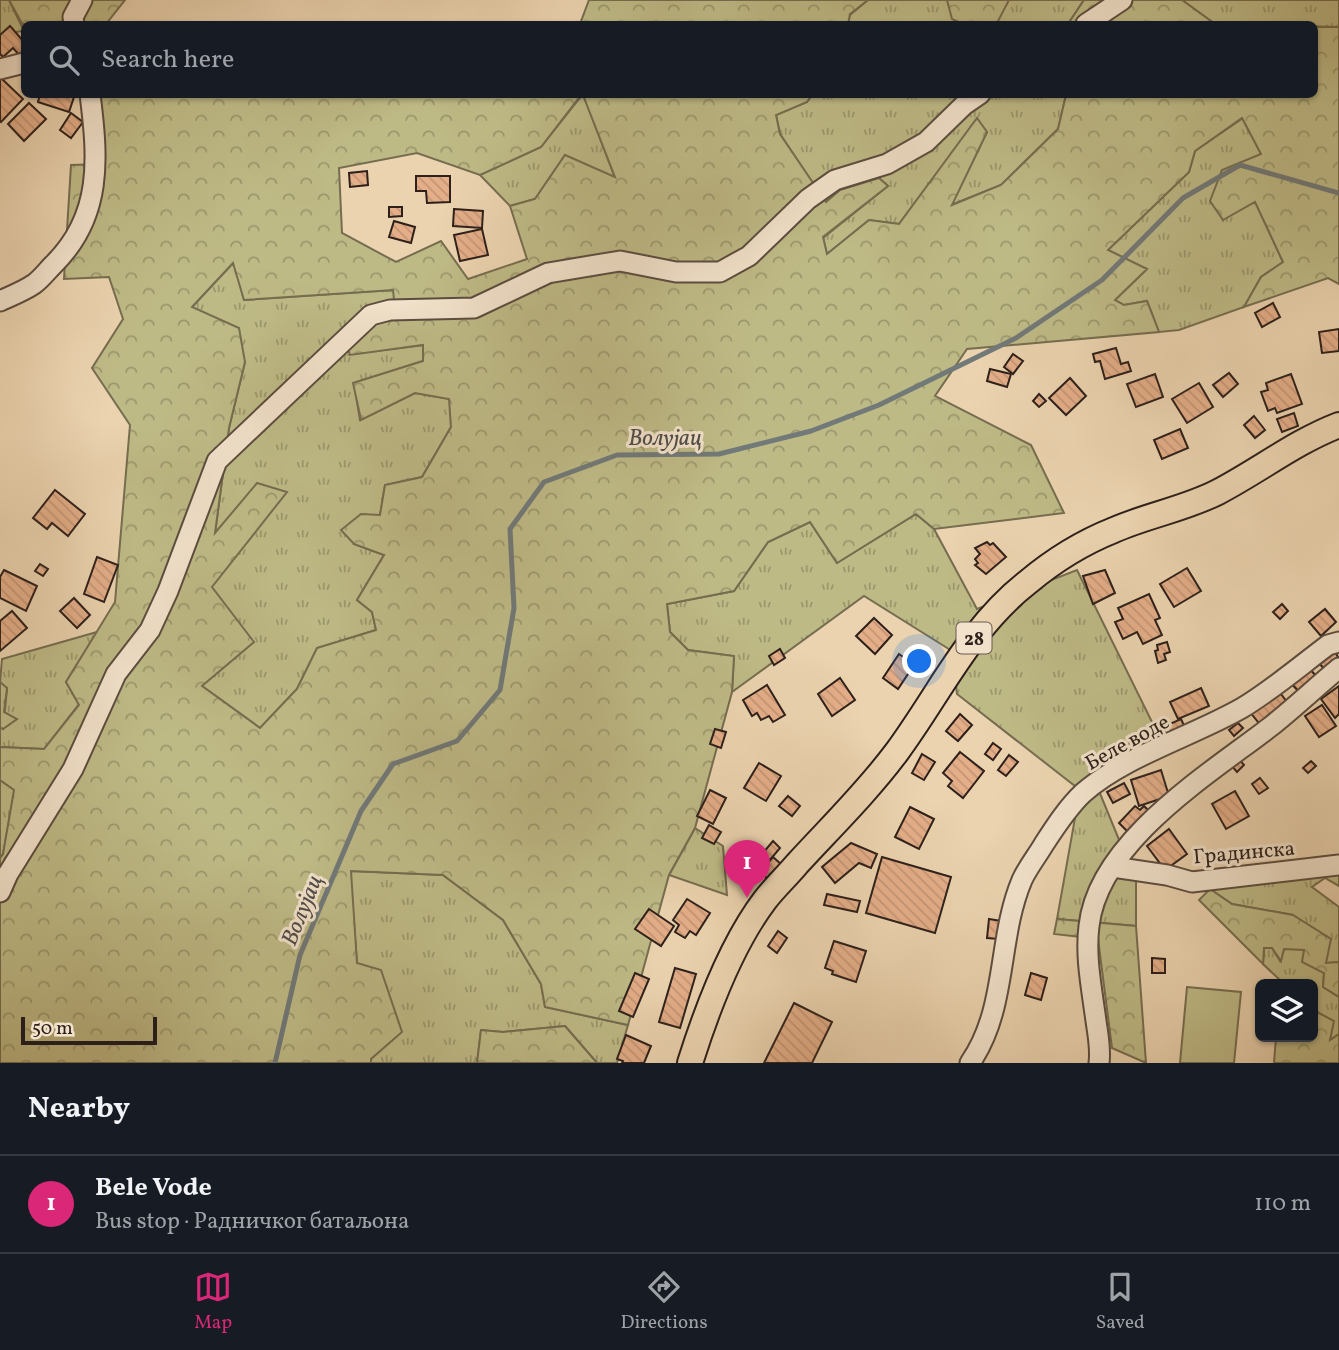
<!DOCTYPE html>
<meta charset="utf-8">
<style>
:root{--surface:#171b24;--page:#242831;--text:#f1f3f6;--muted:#9ea1a6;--line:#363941;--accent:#db2777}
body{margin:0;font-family:Vollkorn,serif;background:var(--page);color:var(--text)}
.controls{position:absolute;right:21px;bottom:21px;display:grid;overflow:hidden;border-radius:10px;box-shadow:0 2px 5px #0004}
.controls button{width:63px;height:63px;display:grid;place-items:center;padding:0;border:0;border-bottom:2px solid var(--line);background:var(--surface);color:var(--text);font:35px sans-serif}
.scale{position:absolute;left:21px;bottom:18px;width:136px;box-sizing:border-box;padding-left:7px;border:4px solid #2d201b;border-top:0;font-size:19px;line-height:24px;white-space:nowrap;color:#2d201b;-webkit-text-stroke:5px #f2e2cb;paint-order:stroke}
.you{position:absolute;left:920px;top:662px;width:24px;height:24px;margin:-18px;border:5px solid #fff;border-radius:50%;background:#1a73e8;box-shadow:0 0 0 10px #1a73e833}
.badge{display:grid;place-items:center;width:46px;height:46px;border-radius:50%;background:var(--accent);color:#fff;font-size:23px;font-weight:700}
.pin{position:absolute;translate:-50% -58px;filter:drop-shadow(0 2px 4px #0008)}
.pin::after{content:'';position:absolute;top:37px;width:24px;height:21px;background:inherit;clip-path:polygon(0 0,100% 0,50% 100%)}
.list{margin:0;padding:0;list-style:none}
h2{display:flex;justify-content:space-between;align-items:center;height:91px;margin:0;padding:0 28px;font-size:30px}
h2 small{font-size:23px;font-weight:400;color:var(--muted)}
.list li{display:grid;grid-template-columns:46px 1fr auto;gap:21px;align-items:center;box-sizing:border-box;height:98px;padding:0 28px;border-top:2px solid var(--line)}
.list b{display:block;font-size:26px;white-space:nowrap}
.list p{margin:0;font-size:23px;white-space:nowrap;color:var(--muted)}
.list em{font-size:23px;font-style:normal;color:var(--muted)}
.icon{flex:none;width:38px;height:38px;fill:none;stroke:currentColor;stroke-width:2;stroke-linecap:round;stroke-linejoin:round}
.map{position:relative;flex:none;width:1339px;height:1063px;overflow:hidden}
.search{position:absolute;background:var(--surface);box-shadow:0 2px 5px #0004;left:21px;right:21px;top:21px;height:77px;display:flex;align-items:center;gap:18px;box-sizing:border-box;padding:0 24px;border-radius:10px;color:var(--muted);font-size:26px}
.sheet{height:189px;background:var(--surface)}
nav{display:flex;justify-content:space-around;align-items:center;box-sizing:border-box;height:98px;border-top:2px solid var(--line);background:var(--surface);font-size:19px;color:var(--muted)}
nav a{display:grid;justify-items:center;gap:4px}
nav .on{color:var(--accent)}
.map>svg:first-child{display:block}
.grass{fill:url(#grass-tufts);stroke:#766d50;stroke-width:2}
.forest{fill:url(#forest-crowns);stroke:#766d50;stroke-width:2;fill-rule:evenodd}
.pitch{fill:#beba86;stroke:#766d50;stroke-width:2}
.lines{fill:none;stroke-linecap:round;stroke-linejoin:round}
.stream{stroke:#717979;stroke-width:5}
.building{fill:url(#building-back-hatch);stroke:#2d201b;stroke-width:2}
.minor-casing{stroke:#5c4d40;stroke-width:23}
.major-casing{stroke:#2d201b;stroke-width:28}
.minor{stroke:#f2e2cb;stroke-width:19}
.major{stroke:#ebd3af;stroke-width:24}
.labels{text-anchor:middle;stroke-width:6;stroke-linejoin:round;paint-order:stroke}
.shield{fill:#f2e2cb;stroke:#685a50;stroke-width:2}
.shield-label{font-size:19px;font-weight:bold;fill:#2d201b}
.street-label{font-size:21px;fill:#2d201b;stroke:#f2e2cb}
.water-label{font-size:23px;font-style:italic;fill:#4f4d4a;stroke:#f2e2cb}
</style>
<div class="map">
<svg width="1339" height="1063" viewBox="0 0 1339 1063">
<defs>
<pattern id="grass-tufts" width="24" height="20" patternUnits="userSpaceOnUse" patternTransform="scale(1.75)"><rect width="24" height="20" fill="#beba86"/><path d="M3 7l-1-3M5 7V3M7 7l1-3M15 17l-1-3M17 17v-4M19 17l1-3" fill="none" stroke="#9b976d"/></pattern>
<pattern id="forest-crowns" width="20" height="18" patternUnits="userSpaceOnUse" patternTransform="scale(1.75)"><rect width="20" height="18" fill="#beba86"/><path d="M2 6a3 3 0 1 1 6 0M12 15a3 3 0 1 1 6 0" fill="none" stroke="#9b976d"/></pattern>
<pattern id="building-back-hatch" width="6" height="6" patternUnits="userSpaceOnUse" patternTransform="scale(1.75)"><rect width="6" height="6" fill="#e4ae88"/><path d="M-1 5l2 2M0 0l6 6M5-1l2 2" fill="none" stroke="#c49575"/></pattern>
</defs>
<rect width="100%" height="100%" fill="#ebd3af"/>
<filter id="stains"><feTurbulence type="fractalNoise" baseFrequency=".00286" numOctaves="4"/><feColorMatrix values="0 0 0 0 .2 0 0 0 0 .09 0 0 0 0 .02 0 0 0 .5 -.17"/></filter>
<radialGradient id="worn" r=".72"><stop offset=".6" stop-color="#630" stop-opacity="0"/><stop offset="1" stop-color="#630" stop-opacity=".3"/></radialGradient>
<g class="grass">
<polygon points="0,0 9,0 24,31 0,34"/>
<polygon points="868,0 1084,0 1068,24 848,24 850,15"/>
<polygon points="1182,0 1339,0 1339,27 1215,24"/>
<polygon points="583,94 615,178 565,155 535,199 510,206 480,175 541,147"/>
<polygon points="812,95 1066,95 1058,129 1001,185 951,205 987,132 977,119 899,224 869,220 827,254 823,238 888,186 879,178 840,190 826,203 780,134 776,115 807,102"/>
<polygon points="1243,118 1261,154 1255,201 1283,262 1261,277 1244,307 1179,330 1159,332 1147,301 1124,305 1115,300 1147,269 1108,250 1189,172 1195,151"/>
<polygon points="234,262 244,300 394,290 396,319 350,354 424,345 423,361 354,383 360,420 415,393 450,399 451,427 422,477 385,485 380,515 354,544 384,555 357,600 372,612 376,630 317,648 297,689 260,728 202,686 211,587 286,492 215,534 229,428 245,362 192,307"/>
<polygon points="916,514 934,529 977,609 1077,570 1153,724 1092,774 1136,881 1136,926 1057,919 1080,790 957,694 952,651 864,596 732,692 734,656 688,650 670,632 667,604 734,591 768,542 810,522 837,563"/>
<polygon points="97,632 66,682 79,704 44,749 0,747 0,727 3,729 7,689 0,682 2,659"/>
<polygon points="0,780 15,790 3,854 0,858"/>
<polygon points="695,828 723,846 727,895 669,875"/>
<polygon points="1339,861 1339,886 1325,878 1312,887 1339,907 1339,962 1326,963 1293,915 1232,904 1210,889"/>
<polygon points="350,871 443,875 503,920 541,984 545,1007 628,1025 617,1063 597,1063 565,1026 503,1032 481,1030 477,1063 371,1063 357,963"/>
<polygon points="1264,948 1272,948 1280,961 1284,949 1304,949 1324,973 1323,987 1339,997 1339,1034 1329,1041 1318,1013 1313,1020 1313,984 1280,984 1281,981 1263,964"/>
</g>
<g class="forest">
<polygon points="9,0 125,0 106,24 24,24 24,27"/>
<polygon points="589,0 868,0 850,14 848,24 580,24"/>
<polygon points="947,0 1009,0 998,21 999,24 963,24 952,19"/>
<polygon points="1084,0 1182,0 1215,24 1068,24"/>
<path d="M 1315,27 L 1339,27 L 1339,284 L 1328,278 L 1244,307 L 1261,277 L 1283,262 L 1255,202 L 1223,220 L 1210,201 L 1222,170 L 1261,154 L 1242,118 L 1195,151 L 1189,172 L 1108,250 L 1147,269 L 1115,300 L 1124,305 L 1147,301 L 1159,332 L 967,349 L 935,396 L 1031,445 L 1064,513 L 934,529 L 916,514 L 837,563 L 810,522 L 768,542 L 734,591 L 667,604 L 670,632 L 688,650 L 734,656 L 732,692 L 695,828 L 669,875 L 628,1025 L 545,1007 L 541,984 L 503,920 L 443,875 L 351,871 L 357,963 L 381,970 L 402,1032 L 371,1059 L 371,1063 L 0,1063 L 0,858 L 3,854 L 14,790 L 0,780 L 0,747 L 44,749 L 79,705 L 66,682 L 115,602 L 130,425 L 92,368 L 123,319 L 109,277 L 64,279 L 71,165 L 103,164 L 93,95 L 581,95 L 541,147 L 480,175 L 417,153 L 339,168 L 342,233 L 396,262 L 441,241 L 468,279 L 527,259 L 510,206 L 535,199 L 565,155 L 615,177 L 583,95 L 812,95 L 807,102 L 776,115 L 780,134 L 826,202 L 840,190 L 879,178 L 888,186 L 823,237 L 827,254 L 869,220 L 899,224 L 977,118 L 987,132 L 952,205 L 1001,185 L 1058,129 L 1066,95 L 1314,94 ZM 233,263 L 244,300 L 393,290 L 396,319 L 343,331 L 350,355 L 423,345 L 423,361 L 353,383 L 361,420 L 415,393 L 449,399 L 451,427 L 422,477 L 385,485 L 380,515 L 361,514 L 341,530 L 354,544 L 384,555 L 357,600 L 372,612 L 376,630 L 317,648 L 297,689 L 260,728 L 202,686 L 254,642 L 212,587 L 287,492 L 257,483 L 215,533 L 229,428 L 245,362 L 239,328 L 192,307 Z"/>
<polygon points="0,682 7,688 4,712 17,719 3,729 0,727"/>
<polygon points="1210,889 1232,904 1293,915 1331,939 1326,963 1339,962 1339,997 1323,987 1324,973 1302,962 1304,950 1284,949 1281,961 1272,948 1264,948 1263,964 1199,900"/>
<polygon points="1057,919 1136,926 1146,1063 1112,1048 1098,939 1054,934"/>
<polygon points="1317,1012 1334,1021 1330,1040 1339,1034 1339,1063 1274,1063 1276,1037 1313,1037 1313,1020"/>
<polygon points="565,1026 597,1063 477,1063 481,1030 503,1032"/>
</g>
<polygon class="pitch" points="1187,987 1241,992 1234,1063 1180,1063"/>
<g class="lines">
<polyline class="stream" points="275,1063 300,955 361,811 393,764 457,741 500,690 514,608 510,529 544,482 617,455 719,454 811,431 879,405 1016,338 1102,280 1183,198 1240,165 1339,193"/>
</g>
<g class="building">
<polygon points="10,26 24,42 24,55 22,58 13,48 3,57 0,54 0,35"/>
<polygon points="0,77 23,99 1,122 0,121"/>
<polygon points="40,94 75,94 69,112 38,102"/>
<polygon points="29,103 46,119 24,141 8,124"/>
<polygon points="71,113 83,122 71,138 60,130"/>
<polygon points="367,171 368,185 350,187 349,173"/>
<polygon points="416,176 450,176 450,202 427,203 426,191 416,191"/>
<polygon points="389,207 402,207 402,216 389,217"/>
<polygon points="454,209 483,211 482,228 453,226"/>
<polygon points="394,221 415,227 411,243 389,237"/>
<polygon points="482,229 488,255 460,261 454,235"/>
<polygon points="1273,303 1280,317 1262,327 1255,313"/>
<polygon points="1339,329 1339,351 1322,353 1319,332"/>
<polygon points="1116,348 1121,364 1128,362 1131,371 1105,379 1100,361 1095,362 1093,354"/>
<polygon points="1013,354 1023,361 1013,374 1004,367"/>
<polygon points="990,369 1011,374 1007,387 987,381"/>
<polygon points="1229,373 1238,384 1223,397 1213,385"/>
<polygon points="1155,374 1163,397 1136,407 1127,384"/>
<polygon points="1291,374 1302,404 1277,413 1275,408 1268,411 1261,392 1268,390 1266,383"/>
<polygon points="1070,378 1086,396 1066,415 1049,398"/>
<polygon points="1199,383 1213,407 1187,423 1172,399"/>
<polygon points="1039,394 1046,401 1039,407 1033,401"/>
<polygon points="1294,413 1298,426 1282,432 1277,419"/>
<polygon points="1254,416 1265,430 1255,438 1244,425"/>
<polygon points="1180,429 1188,448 1162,459 1154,440"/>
<polygon points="55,490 85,514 68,536 52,523 47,529 33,518"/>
<polygon points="987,542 990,545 993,543 1006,557 986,574 975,565 978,563 975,559 980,554 975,548"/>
<polygon points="97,557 118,565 104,602 84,594"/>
<polygon points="40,564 48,569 43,576 35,571"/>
<polygon points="1187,568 1201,591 1174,607 1160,584"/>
<polygon points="4,570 37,586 26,611 0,598 0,577"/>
<polygon points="1105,570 1115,593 1093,604 1083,576"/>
<polygon points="1149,594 1160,618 1155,620 1162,635 1143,644 1137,632 1123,639 1115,622 1123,619 1118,608"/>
<polygon points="74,598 90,615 77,628 60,611"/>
<polygon points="1282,604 1288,611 1280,619 1273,612"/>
<polygon points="1325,609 1336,622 1321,636 1309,622"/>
<polygon points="12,611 27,628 0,651 0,621"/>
<polygon points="874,618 892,635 875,654 856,636"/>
<polygon points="1167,642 1170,652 1164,654 1166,660 1158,663 1155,651 1158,650 1157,645"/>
<polygon points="780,649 785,658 774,665 769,656"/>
<polygon points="1334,650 1339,659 1326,671 1319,663"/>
<polygon points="899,654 914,665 898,689 883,678"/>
<polygon points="1308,667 1318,678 1300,693 1290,682"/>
<polygon points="840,678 855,700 832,716 818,694"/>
<polygon points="767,685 785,715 773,722 769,716 761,720 757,713 752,716 743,700"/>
<polygon points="1339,686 1339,714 1335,718 1321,699"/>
<polygon points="1201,688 1209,706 1178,719 1170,702"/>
<polygon points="1278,690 1290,706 1262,727 1250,712"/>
<polygon points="1322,705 1336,726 1319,737 1305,716"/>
<polygon points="960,714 972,725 958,741 946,731"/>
<polygon points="1181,719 1186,730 1168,738 1163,727"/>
<polygon points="1238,723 1243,728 1234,736 1229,730"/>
<polygon points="715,729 726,732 721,748 710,744"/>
<polygon points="993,743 1001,749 993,760 985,754"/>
<polygon points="960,752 984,771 963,798 948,786 952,781 943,773"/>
<polygon points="922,754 935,762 924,780 912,773"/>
<polygon points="1009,755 1018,762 1006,776 998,770"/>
<polygon points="1239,759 1244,765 1237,772 1231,765"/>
<polygon points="1311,761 1316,766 1308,773 1303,768"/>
<polygon points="759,763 781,776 766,801 744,788"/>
<polygon points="1161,770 1169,796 1139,806 1131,780"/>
<polygon points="1260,778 1268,788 1259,794 1252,784"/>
<polygon points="1124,783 1130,794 1113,803 1107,792"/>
<polygon points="710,790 726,798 713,824 697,816"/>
<polygon points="1235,791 1249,816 1226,829 1212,804"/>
<polygon points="788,796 800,806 792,816 779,806"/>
<polygon points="1135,806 1140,810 1144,806 1151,813 1136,828 1133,825 1127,831 1119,823"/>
<polygon points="910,807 934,819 919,849 895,837"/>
<polygon points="709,825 721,832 714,844 702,838"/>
<polygon points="1169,829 1187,854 1165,870 1147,846"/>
<polygon points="773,841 780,848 770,860 762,854"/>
<polygon points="851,843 877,854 871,868 859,863 835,883 822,867"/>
<polygon points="773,857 781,864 768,879 760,872"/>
<polygon points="882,857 951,877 935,933 866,913"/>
<polygon points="827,894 860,901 857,912 824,905"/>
<polygon points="687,899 710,913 696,935 690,931 685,938 675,932 679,925 673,920"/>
<polygon points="649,909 674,926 661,946 635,929"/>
<polygon points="989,919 1002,921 999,939 987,938"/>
<polygon points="778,931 787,938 777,953 768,946"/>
<polygon points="834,941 866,951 856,982 832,974 833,971 825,968"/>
<polygon points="1152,958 1165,959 1165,973 1152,973"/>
<polygon points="675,968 696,974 680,1028 659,1022"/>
<polygon points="635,973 649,979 633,1017 619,1011"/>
<polygon points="1031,973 1047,978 1041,1000 1025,995"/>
<polygon points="794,1003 832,1022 812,1063 764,1063"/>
<polygon points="626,1035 651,1046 644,1063 622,1063 623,1061 617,1059"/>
</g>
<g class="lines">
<defs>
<g id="minor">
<polyline points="74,24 73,17 82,0"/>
<polyline points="1086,24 1122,0"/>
<polyline points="0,69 24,63"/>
<path d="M 0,301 C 11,296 24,291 34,284 C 41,279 47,271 53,265 C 103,216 98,158 90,94"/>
<polyline points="1113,867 1167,875 1192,882 1339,865"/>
<polyline points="0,892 8,874 73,769 116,674 150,630 168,591 217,461 371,315 390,310 474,308 548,273 620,261 676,272 720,272 749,256 808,199 835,180 887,164 926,142 964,105 980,94"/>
<path d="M 970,1063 C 1008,1008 997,939 1022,880 C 1028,867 1037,856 1044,844 C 1055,827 1068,807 1083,793 C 1125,756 1193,736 1242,708 C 1272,690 1300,666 1328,645 L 1339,642"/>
<path d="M 1099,1063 C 1101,1049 1098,1035 1096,1021 C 1092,990 1085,957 1089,926 C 1098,842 1209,774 1270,727 C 1294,708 1316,687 1339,668"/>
</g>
<path id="major" d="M 690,1063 C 707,1009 731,945 765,900 C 775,887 787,876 797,864 C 830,828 866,793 896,753 C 939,695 969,628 1028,582 C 1053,561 1084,542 1114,530 C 1148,515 1185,509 1218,492 C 1260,470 1295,442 1339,425"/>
</defs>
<use href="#minor" class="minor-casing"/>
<use href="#major" class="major-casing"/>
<use href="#minor" class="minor"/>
<use href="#major" class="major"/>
</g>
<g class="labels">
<rect class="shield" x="956.5" y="622.5" width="35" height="31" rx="5"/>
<g class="shield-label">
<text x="974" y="645">28</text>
</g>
<g class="street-label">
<text transform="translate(1127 742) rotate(-29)" y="7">Беле воде</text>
<text transform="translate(1244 852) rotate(-5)" y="7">Градинска</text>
</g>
<g class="water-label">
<text x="665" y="445">Волујац</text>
<text transform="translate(301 910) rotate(-68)" y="8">Волујац</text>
</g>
</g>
<rect width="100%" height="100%" filter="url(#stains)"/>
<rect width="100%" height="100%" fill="url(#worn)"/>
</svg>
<div class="controls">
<button><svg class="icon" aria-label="layers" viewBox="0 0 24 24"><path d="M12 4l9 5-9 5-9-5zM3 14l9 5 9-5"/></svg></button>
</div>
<div class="scale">50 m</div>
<div class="you"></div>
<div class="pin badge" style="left:747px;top:898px">1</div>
<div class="search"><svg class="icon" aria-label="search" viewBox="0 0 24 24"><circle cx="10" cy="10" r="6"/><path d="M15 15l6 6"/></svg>Search here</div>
</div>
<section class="sheet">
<h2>Nearby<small></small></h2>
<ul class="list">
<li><span class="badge">1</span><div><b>Bele Vode</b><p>Bus stop · Радничког батаљона</p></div><em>110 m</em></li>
</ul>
</section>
<nav>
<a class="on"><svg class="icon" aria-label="map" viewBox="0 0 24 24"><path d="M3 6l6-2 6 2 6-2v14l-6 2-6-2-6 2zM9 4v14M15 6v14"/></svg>Map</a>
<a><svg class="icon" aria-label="directions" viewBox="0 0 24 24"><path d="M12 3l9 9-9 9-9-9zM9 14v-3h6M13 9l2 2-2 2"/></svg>Directions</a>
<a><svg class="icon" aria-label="saved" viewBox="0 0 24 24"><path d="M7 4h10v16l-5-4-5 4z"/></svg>Saved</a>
</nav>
